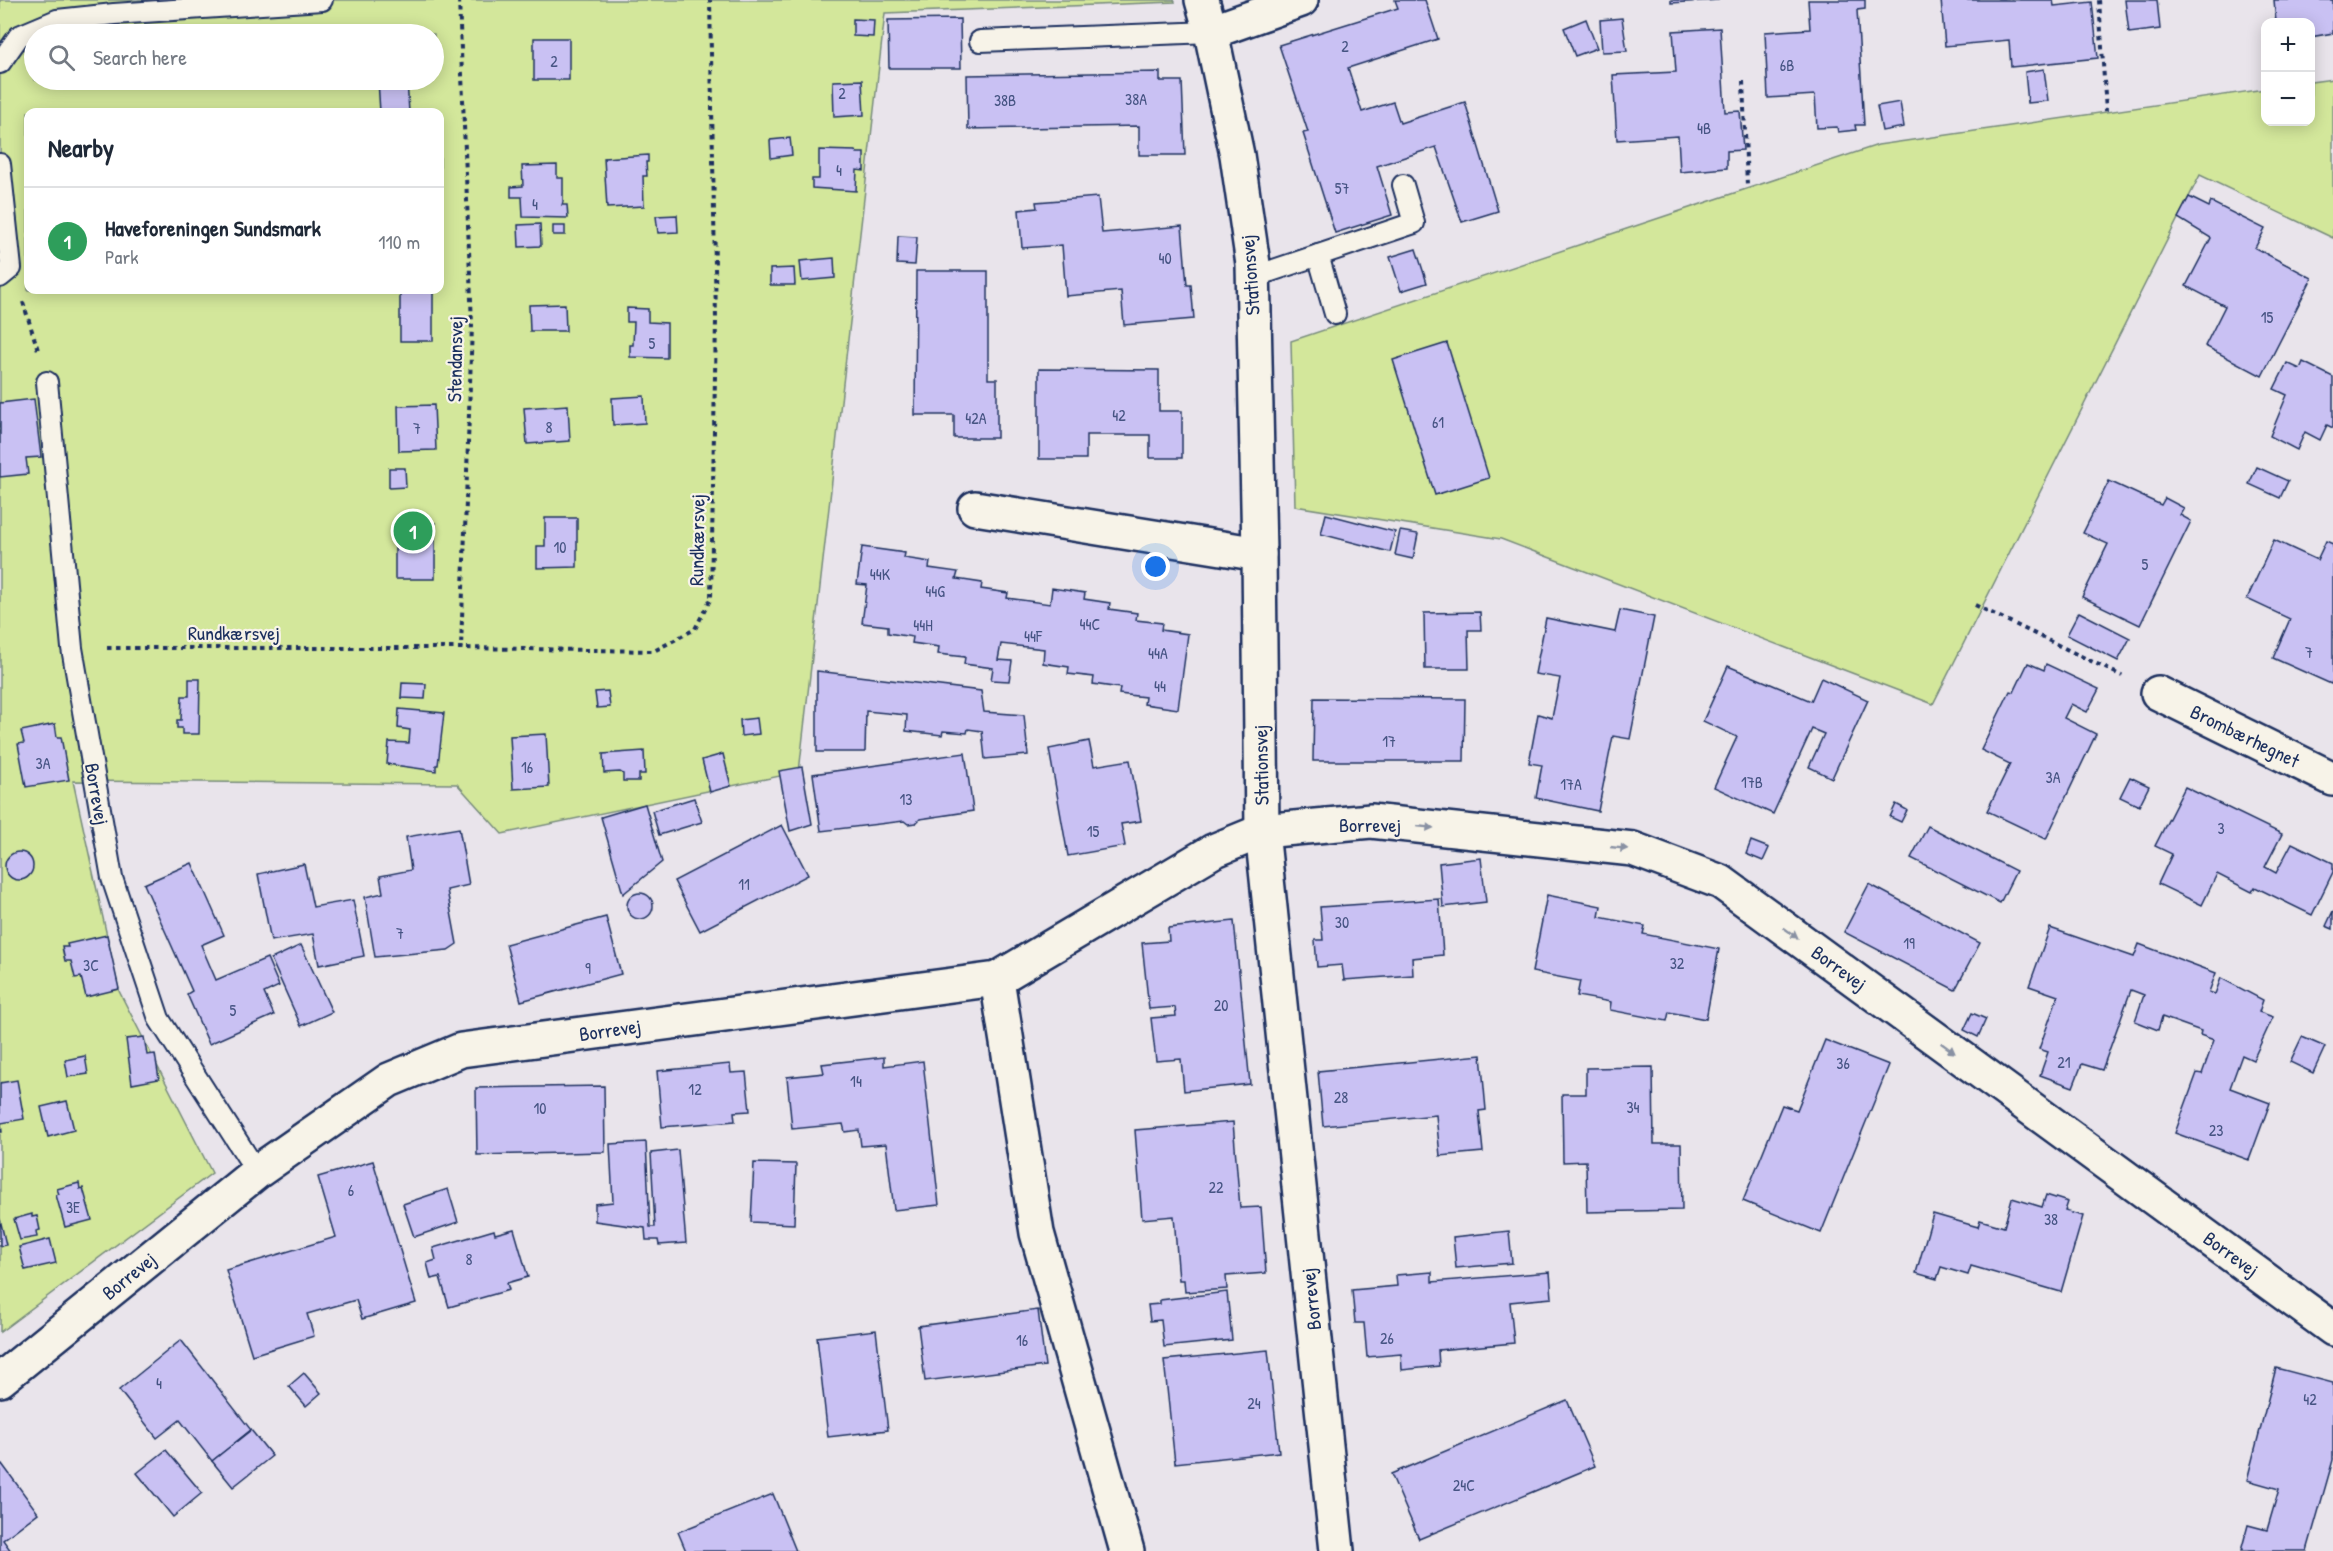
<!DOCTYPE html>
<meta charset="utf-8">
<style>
:root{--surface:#fff;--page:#f6f6f7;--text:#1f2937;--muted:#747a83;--line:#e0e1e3;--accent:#d93025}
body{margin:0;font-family:"Patrick Hand",sans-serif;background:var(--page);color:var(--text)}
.controls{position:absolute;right:18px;top:18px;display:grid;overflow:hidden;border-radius:12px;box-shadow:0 3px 15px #0003}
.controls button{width:54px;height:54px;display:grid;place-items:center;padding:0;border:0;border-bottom:2px solid var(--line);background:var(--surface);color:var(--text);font:30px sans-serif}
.you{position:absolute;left:1156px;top:567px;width:21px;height:21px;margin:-15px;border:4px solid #fff;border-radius:50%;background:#1a73e8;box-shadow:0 0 0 9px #1a73e833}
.badge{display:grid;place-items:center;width:39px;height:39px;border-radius:50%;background:var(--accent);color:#fff;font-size:20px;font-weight:700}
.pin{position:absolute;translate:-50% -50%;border:3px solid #fff;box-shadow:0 2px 6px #0006}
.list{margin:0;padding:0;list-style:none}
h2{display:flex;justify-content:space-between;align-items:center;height:78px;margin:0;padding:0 24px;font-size:26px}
h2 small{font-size:20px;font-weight:400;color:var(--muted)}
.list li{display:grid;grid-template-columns:39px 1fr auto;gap:18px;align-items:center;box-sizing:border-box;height:108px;padding:0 24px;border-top:2px solid var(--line)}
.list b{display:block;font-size:22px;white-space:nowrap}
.list p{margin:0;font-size:20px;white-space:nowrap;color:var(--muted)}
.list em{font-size:20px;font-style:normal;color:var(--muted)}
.icon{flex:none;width:33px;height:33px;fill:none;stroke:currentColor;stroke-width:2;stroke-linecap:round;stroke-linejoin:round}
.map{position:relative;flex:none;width:2333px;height:1551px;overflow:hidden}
.search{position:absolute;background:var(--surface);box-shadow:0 3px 15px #0003;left:24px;top:24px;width:420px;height:66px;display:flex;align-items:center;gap:15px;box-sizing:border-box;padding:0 21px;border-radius:33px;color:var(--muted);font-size:22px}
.panel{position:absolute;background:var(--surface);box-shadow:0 3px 15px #0003;left:24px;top:108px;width:420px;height:186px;border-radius:12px}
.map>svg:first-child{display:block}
.green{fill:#d3e79b;stroke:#778b7c;stroke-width:1.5;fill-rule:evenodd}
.building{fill:#c9c1f3;stroke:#1b2f5e;stroke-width:1.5}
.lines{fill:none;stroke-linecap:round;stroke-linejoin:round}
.lane-casing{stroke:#1b2f5e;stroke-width:24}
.street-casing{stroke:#1b2f5e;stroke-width:38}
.secondary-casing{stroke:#1b2f5e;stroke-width:38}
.path{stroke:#1b2f5e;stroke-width:4;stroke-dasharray:4.5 4.5;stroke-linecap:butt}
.lane{stroke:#f7f3e8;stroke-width:20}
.street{stroke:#f7f3e8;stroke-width:33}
.secondary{stroke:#f7f3e8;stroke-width:33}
.oneway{fill:#8991a3}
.labels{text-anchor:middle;stroke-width:4.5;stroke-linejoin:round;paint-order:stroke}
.number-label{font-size:16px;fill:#465483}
.street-label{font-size:20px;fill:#1b2f5e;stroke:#f7f3e8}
</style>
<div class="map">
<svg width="2333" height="1551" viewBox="0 0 2333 1551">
<rect width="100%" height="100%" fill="#e9e4eb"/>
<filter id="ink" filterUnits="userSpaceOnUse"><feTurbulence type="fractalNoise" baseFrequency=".0167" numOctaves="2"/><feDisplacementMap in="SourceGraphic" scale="12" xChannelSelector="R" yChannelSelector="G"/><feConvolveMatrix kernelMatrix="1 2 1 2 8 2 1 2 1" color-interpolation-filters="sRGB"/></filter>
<g filter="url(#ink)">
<g class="green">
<path d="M 0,0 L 1174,0 L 1175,2 L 885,13 L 799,772 L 502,834 L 457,784 L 73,781 L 119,991 L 212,1173 L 0,1332 ZM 34,34 L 434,34 L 434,80 L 34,80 ZM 28,112 L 440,112 L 440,290 L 28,290 Z"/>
<polygon points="2333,79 2333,238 2200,175 1933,704 1501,539 1295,506 1291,341 1878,145 2265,89 2266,122 2310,122 2311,82"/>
</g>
<g class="building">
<polygon points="1395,0 1425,0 1438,39 1348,68 1362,112 1393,102 1400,123 1465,102 1498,211 1462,222 1436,147 1377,166 1392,215 1335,233 1303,133 1308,132 1279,45 1398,8"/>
<polygon points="1671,0 1719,0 1671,3"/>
<polygon points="1808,0 1865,0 1865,9 1857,10 1864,125 1855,125 1856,130 1838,132 1837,127 1817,128 1815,95 1768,98 1765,32 1810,29"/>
<polygon points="1941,0 2053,0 2054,6 2092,2 2098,58 2011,67 2009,40 1945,46"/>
<polygon points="2125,0 2157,0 2160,29 2129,33"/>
<polygon points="2274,0 2333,0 2333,33 2310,37 2310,22 2276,22"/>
<polygon points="1622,18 1627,51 1602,52 1600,20"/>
<polygon points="853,19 874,20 873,37 853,36"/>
<polygon points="960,19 961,68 889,68 888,20"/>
<polygon points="1586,19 1597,48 1575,56 1564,28"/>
<polygon points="1720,28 1725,112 1740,111 1743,150 1727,151 1727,168 1680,172 1678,136 1617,140 1613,75 1676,72 1673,31"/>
<rect x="534" y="38" width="35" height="42"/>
<polygon points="2044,69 2048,101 2028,103 2025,72"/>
<polygon points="1160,72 1160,81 1182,81 1185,155 1139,155 1139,126 968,129 967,75"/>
<polygon points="378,80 407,80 409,112 380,112"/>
<polygon points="862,80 864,115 834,117 833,81"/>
<polygon points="1900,102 1904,127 1882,131 1877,106"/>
<polygon points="790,138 792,155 771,158 770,140"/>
<polygon points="819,150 856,151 857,153 864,153 864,171 857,170 856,191 812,188 812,179 819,179"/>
<polygon points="648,155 648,162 646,162 647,176 643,176 644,206 607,208 604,158"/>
<polygon points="557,165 557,178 563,178 563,202 562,205 567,205 568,218 523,217 522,197 511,197 511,187 523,186 522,166"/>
<polygon points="1098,197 1102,233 1182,226 1187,285 1191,285 1194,319 1124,325 1121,291 1066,296 1062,245 1022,248 1019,210 1037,208 1036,202"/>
<polygon points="2189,197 2209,207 2211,202 2265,229 2255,248 2312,278 2262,376 2205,346 2225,306 2186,286 2211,238 2178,218"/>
<polygon points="677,215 678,232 658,233 656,216"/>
<polygon points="540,224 541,246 519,247 518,225"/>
<rect x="553" y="226" width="12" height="9"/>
<polygon points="898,236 917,237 915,265 897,264"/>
<polygon points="1416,249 1427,283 1401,291 1390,257"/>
<polygon points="834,258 835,278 802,281 800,261"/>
<polygon points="794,268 795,285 770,285 770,269"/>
<polygon points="916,271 988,271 988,379 997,379 997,438 954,438 954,415 915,415"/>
<rect x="400" y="290" width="33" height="51"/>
<polygon points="565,304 566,331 530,331 529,305"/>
<polygon points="627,308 648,309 648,322 667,323 667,358 630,357 630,345 633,345 634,322 627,322"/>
<polygon points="1447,343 1489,478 1435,495 1393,360"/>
<polygon points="2303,362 2333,377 2333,428 2327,425 2320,440 2305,432 2297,450 2270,436 2287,395 2274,389 2287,363 2300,369"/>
<polygon points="1039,369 1159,370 1159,411 1182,411 1182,458 1150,458 1150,435 1086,435 1086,459 1039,459"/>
<polygon points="644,396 645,423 613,425 612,398"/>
<polygon points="34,399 41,457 26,458 28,474 0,477 0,403"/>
<polygon points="434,405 436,450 399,451 398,406"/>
<polygon points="568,405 570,441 527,444 524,408"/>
<polygon points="2257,467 2288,481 2280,498 2249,484"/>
<polygon points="389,468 405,468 406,487 389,488"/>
<polygon points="2109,481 2161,505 2165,498 2184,508 2180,515 2191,521 2140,625 2082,597 2108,544 2083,533"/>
<polygon points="1326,514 1395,532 1390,552 1321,534"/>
<polygon points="545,518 577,518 577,567 537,568 537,546 545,546"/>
<rect x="395" y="523" width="40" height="56"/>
<polygon points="1400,531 1418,534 1413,559 1395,555"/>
<polygon points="2274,540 2317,560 2326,541 2333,544 2333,680 2331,684 2273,658 2290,619 2247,599"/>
<polygon points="862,547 905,553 904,558 930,562 929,568 958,572 956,579 982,583 981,589 1008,593 1007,598 1050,604 1052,588 1085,593 1084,599 1110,603 1109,609 1137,613 1136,620 1162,623 1161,630 1188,634 1178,709 1144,704 1145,697 1119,694 1120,688 1093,684 1094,677 1068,674 1069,667 1043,663 1044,649 1001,644 998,660 1012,661 1009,681 991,680 993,668 964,664 965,657 938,654 939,647 912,643 913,637 888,633 888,626 862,623 867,585 857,584"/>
<polygon points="1620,610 1654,617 1630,739 1613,736 1598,811 1536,798 1542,765 1529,763 1538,714 1552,718 1560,678 1535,674 1546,618 1615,632"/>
<polygon points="1480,612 1481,630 1468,630 1469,669 1425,669 1424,613"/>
<polygon points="2079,612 2130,638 2118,661 2067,635"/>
<polygon points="2028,663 2044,670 2046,664 2099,689 2087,712 2071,704 2064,718 2096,734 2046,839 1987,811 2010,764 1981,750 2010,691 2014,692"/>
<polygon points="1728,666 1811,701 1821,678 1868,700 1832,778 1809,767 1824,734 1812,729 1773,814 1714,787 1737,737 1703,721"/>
<polygon points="817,671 981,691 984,712 1024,715 1028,755 985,759 982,731 968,729 967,733 943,731 942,735 906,731 907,715 866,711 865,752 817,752"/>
<polygon points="189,679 200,679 199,734 182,734 182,728 177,728 177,720 181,720 182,696 189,696"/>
<polygon points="402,683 426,684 425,699 401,698"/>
<polygon points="608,691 610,707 597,708 595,692"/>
<polygon points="1314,698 1465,699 1464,761 1313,761"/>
<polygon points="399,709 444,713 438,765 436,765 436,771 387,764 389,742 409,743 410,730 398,728"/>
<polygon points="757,718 759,734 741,736 740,720"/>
<polygon points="55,724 57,737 61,737 69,780 26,787 18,744 24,743 21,731"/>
<polygon points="546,734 549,787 513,789 510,736"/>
<polygon points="1089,741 1094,766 1130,760 1141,821 1121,824 1125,846 1068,856 1049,749"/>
<polygon points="644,751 645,774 639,774 639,781 623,781 623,774 620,772 604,773 603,754"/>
<polygon points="965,753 973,811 920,819 916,823 908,824 904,821 821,831 813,774"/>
<polygon points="723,754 731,786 710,792 702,760"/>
<polygon points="802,767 812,824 790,831 779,771"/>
<polygon points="2130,777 2149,786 2139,806 2120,797"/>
<polygon points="2185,787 2282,834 2265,867 2276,873 2292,843 2333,863 2333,872 2312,915 2255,887 2252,892 2217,874 2202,905 2158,884 2172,854 2155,846"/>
<polygon points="694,798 702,822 659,835 652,811"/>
<polygon points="645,804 662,862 623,894 601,817"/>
<polygon points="1896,804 1907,810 1901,822 1890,817"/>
<polygon points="782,825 808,875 700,931 674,881"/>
<polygon points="1928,826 2016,871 2000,903 1911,858"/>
<polygon points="459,828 469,885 447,890 457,944 448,950 375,957 365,897 383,893 380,876 411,870 406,837"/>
<polygon points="1751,841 1769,848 1763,861 1746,854"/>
<circle cx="19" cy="866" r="14"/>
<polygon points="1481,858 1486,902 1443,907 1439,863"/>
<polygon points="192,863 224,935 201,945 216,980 267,958 279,986 264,993 274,1015 209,1044 187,994 192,991 144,884"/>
<polygon points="304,864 313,907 353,900 364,956 319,965 313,934 271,941 258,874"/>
<polygon points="1869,884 1980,943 1955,990 1844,932"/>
<circle cx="640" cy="906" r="13"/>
<polygon points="1547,895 1601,906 1599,917 1645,926 1643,934 1719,949 1706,1019 1669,1012 1667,1021 1610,1010 1611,1002 1577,996 1580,981 1532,972"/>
<polygon points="1439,899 1443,955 1412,958 1413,975 1344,980 1342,965 1317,967 1315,940 1323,940 1320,907"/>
<polygon points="2333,911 2333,929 2326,926"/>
<polygon points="606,917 621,974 521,1001 506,944"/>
<polygon points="1234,921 1250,1084 1184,1091 1181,1059 1156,1061 1151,1018 1176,1016 1175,1007 1149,1009 1142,943 1169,941 1168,928"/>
<polygon points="2050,928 2134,957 2139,944 2216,973 2209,992 2215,994 2221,978 2263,1000 2259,1012 2273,1017 2253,1060 2242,1055 2230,1088 2270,1103 2249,1160 2175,1133 2197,1073 2202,1074 2214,1040 2200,1035 2201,1031 2162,1017 2158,1030 2135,1021 2144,995 2131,990 2102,1070 2082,1064 2073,1087 2040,1075 2048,1052 2039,1049 2058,996 2029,986"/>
<polygon points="107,935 119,989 86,997 81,977 75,978 71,961 65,961 62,947 68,947 67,944"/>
<polygon points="301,945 332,1012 301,1026 271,959"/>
<polygon points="1972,1013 1986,1019 1978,1037 1964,1030"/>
<polygon points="144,1037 147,1055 155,1054 159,1079 132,1084 126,1039"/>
<polygon points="2302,1037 2325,1047 2313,1073 2290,1062"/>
<polygon points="1825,1040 1889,1065 1821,1233 1743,1201 1782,1105 1797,1110"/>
<polygon points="1481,1055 1486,1110 1479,1111 1483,1152 1440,1156 1436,1115 1323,1126 1318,1071"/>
<polygon points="85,1056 88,1074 68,1077 65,1060"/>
<polygon points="884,1057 884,1066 923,1061 939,1205 894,1210 886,1144 861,1146 859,1130 845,1132 843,1124 792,1129 787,1077 824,1073 822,1064"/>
<polygon points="730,1064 731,1073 746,1072 750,1111 734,1112 735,1121 662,1127 657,1071"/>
<polygon points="1653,1067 1654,1144 1681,1144 1682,1210 1587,1212 1586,1161 1563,1162 1562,1094 1586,1094 1586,1068"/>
<polygon points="17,1080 24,1119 1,1123 2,1132 0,1132 0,1083"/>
<polygon points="604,1086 605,1152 477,1155 476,1088"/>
<polygon points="67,1101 74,1130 48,1137 41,1107"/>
<polygon points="1233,1122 1240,1208 1261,1207 1266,1273 1226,1276 1227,1289 1185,1292 1184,1280 1179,1280 1174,1216 1142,1219 1135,1130"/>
<polygon points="646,1142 650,1227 655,1227 651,1153 678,1150 686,1243 659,1245 658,1240 646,1240 645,1228 595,1221 595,1204 613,1202 610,1144"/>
<polygon points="373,1161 416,1303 362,1319 356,1300 307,1314 314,1336 252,1355 226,1270 336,1237 318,1177"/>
<polygon points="754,1163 796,1164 794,1224 751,1222"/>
<polygon points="79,1183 80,1189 83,1188 92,1220 65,1227 56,1195 59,1194 57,1189"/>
<polygon points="448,1189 458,1222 414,1237 403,1204"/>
<polygon points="2046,1195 2068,1202 2065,1211 2083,1216 2061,1292 1971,1266 1968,1275 1941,1267 1937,1279 1916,1273 1933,1214 1978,1227 1980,1220 2004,1227 2012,1198 2042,1207"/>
<polygon points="32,1214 32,1217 37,1216 40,1230 36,1231 37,1237 20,1240 14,1219"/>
<polygon points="0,1219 6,1245 0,1246"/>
<polygon points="514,1229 528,1277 507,1283 509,1290 449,1307 440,1277 431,1279 427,1263 436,1260 433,1248 494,1230 495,1234"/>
<polygon points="1509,1231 1512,1263 1456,1268 1453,1237"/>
<polygon points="50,1239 56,1263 25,1270 19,1247"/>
<polygon points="1432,1272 1432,1282 1550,1272 1552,1298 1510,1302 1514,1343 1438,1350 1439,1366 1402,1370 1401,1354 1367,1357 1364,1323 1355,1323 1352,1290 1397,1286 1396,1275"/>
<polygon points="1227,1292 1232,1340 1164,1347 1161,1320 1150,1321 1148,1305 1160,1304 1160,1300"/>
<polygon points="1038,1310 1045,1366 925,1381 918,1326"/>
<polygon points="876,1330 888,1430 828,1437 817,1337"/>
<polygon points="181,1340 251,1430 212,1461 180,1420 157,1438 119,1390"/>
<polygon points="1268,1350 1279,1452 1175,1463 1164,1360"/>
<polygon points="2276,1368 2333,1383 2333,1460 2307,1551 2241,1551 2248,1525 2267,1530 2279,1489 2247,1480"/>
<polygon points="304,1373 321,1393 306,1406 289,1386"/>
<polygon points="1567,1400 1595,1466 1419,1539 1391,1474"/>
<polygon points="251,1430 272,1456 233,1487 212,1461"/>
<polygon points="166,1450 202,1493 173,1517 137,1473"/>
<polygon points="2,1464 38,1513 3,1540 11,1551 0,1551 0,1466"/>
<polygon points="773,1494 796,1551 686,1551 678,1532"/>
</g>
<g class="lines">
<defs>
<g id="lane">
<polyline points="980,41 1211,32"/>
<polyline points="0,63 19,36 57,20 114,14 322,0"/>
<polyline points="0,164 11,268 0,277"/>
<polyline points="1318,255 1335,314"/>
<polyline points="1253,277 1414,223 1403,185"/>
<polyline points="47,382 72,648 112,878 159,1019 257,1172"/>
</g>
<g id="street">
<polyline points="1211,32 1301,0"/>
<polyline points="975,508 1259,554"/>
<polyline points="2158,693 2333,779"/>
<polyline points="1262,831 1337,1551"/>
<polyline points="997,979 1037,1233 1127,1551"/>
<polyline points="0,1380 257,1172 389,1080 461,1050 997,979 1213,851 1262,831 1371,821 1633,849 1721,882 2333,1329"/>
</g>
<polyline id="secondary" points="1202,0 1211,32 1237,155 1253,264 1259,554 1262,831"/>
</defs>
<use href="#lane" class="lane-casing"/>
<use href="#street" class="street-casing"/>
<use href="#secondary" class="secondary-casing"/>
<g class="path">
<polyline points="459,0 472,325 461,648"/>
<polyline points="2099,0 2106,111"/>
<polyline points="1743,81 1747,186"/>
<polyline points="23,302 38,350"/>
<polyline points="1975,605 2122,676"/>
<polyline points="107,648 461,648 654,651 695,629 711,598 716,320 710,0"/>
</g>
<use href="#lane" class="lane"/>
<use href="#street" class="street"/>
<use href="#secondary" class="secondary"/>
</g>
<defs><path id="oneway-solid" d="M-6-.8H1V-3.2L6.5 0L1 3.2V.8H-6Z" transform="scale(1.5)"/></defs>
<g class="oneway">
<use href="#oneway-solid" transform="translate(1425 827) rotate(6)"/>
<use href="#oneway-solid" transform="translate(1619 848) rotate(6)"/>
<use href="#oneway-solid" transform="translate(1791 933) rotate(36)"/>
<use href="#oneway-solid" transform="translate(1948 1048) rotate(36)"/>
</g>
</g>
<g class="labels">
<g class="number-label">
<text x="1345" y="52">2</text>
<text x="554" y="67">2</text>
<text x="1787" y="71">6B</text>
<text x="842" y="99">2</text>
<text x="1136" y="105">38A</text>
<text x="1005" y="106">38B</text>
<text x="1704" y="134">4B</text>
<text x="839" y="176">4</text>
<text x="1342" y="194">57</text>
<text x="535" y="210">4</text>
<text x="1165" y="264">40</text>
<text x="2267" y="323">15</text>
<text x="652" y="349">5</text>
<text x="1119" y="421">42</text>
<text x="976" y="424">42A</text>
<text x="1438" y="428">61</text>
<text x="549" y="433">8</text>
<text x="417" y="434">7</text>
<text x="560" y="553">10</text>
<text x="2145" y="570">5</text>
<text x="880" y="580">44K</text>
<text x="935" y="597">44G</text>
<text x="1090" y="630">44C</text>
<text x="923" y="631">44H</text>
<text x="1033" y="642">44F</text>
<text x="2309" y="658">7</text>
<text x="1158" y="659">44A</text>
<text x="1160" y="692">44</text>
<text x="1389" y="747">17</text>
<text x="43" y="769">3A</text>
<text x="527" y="773">16</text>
<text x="2053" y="783">3A</text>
<text x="1752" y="788">17B</text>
<text x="1571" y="790">17A</text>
<text x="906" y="805">13</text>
<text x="2221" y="834">3</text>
<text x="1093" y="837">15</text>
<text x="744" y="890">11</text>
<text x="1342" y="928">30</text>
<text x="400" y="939">7</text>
<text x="1909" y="949">19</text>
<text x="1677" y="969">32</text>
<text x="91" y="971">3C</text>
<text x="588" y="974">9</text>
<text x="1221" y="1011">20</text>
<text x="233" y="1016">5</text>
<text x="2064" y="1068">21</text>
<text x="1843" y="1069">36</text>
<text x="856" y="1087">14</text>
<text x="695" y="1095">12</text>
<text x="1341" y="1103">28</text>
<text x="1633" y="1113">34</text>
<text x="540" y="1114">10</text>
<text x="2216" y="1136">23</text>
<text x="1216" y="1193">22</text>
<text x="351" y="1196">6</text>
<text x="73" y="1213">3E</text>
<text x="2051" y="1225">38</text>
<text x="469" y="1265">8</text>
<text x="1387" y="1344">26</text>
<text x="1022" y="1346">16</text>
<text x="159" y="1389">4</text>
<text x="2310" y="1405">42</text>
<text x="1254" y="1409">24</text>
<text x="1464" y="1491">24C</text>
</g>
<g class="street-label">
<text transform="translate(1250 275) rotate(-94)" y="7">Stationsvej</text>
<text transform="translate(455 359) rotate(-89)" y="7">Stendansvej</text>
<text transform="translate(697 540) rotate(-89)" y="7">Rundkærsvej</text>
<text x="234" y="640">Rundkærsvej</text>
<text transform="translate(2245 736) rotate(26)" y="7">Brombærhegnet</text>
<text transform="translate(1261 765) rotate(-91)" y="7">Stationsvej</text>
<text transform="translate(97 794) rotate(80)" y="7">Borrevej</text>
<text x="1370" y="832">Borrevej</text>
<text transform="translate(1839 968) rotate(36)" y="7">Borrevej</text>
<text transform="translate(610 1030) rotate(-8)" y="7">Borrevej</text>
<text transform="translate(2231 1254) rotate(36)" y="7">Borrevej</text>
<text transform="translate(129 1276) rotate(-39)" y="7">Borrevej</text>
<text transform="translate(1311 1299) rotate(-96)" y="7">Borrevej</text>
</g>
</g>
</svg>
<div class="controls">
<button>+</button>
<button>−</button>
</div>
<div class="you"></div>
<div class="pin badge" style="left:413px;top:531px;background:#2e9e5b">1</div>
<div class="search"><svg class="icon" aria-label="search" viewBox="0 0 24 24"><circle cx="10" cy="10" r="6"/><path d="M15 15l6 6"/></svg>Search here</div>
<section class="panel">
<h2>Nearby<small></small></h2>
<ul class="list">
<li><span class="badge" style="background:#2e9e5b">1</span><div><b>Haveforeningen Sundsmark</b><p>Park</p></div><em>110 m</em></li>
</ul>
</section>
</div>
